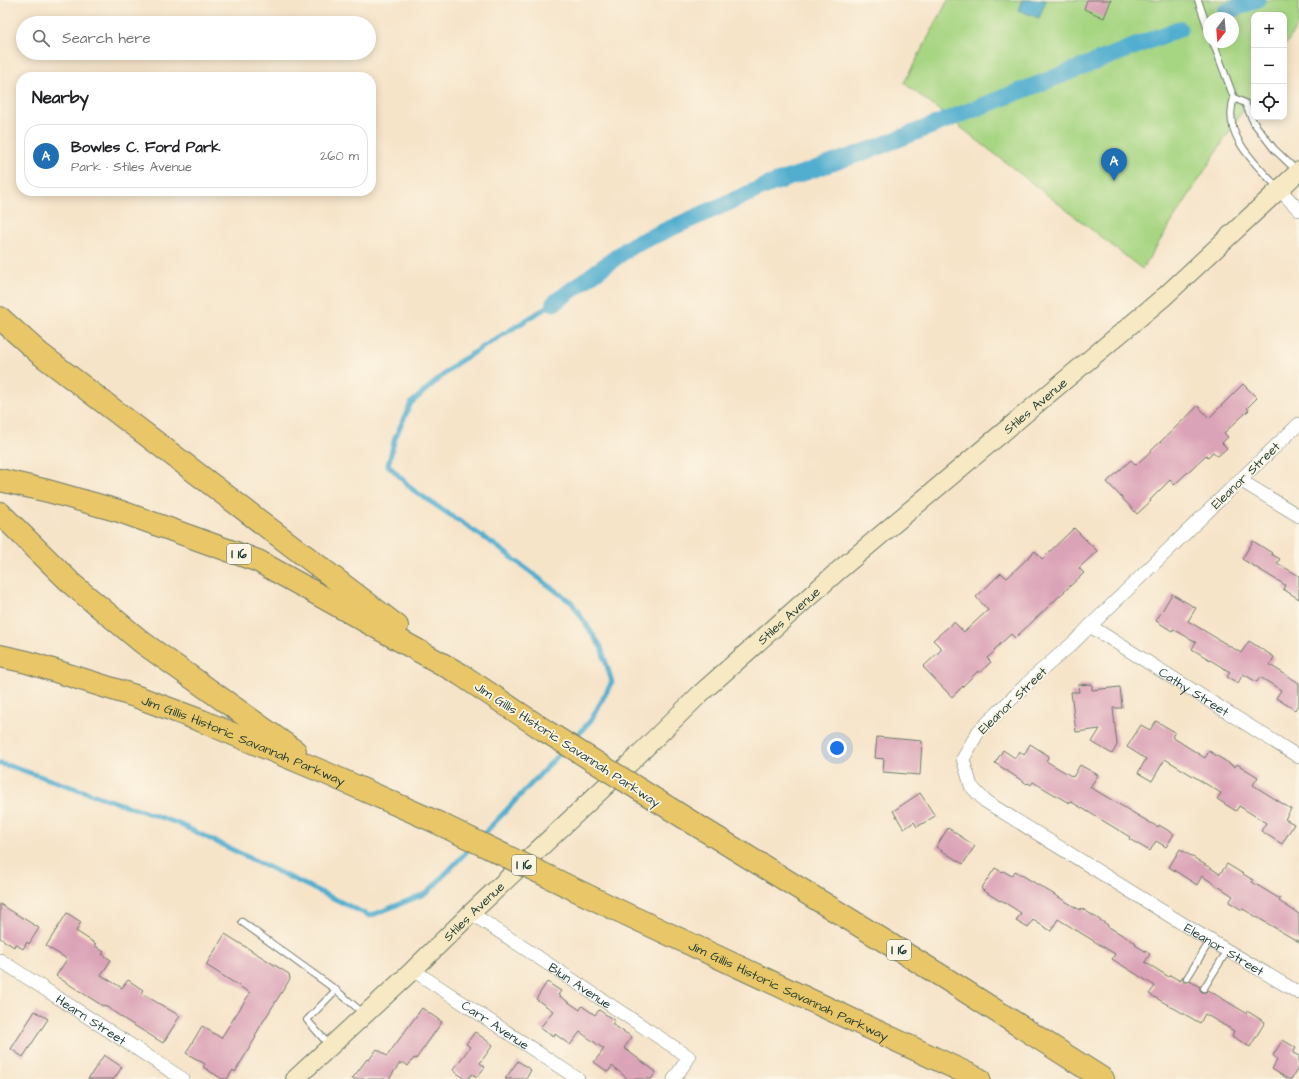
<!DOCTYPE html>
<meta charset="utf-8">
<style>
:root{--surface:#fff;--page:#f6f6f6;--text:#202124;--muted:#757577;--line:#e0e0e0;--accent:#1f6fb2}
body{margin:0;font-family:"Architects Daughter",sans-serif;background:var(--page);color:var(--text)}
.controls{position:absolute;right:12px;top:12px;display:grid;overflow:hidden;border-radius:8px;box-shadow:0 2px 10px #0003}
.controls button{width:36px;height:36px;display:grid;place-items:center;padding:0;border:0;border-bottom:1px solid var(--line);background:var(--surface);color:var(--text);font:20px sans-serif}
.compass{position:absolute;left:1203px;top:12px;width:36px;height:36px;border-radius:50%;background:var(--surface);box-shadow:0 2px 10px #0003;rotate:196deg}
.you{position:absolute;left:837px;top:748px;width:14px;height:14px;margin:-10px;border:3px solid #fff;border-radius:50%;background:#1a73e8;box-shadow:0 0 0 6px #1a73e833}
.badge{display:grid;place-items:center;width:26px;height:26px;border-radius:50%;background:var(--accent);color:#fff;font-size:13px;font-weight:700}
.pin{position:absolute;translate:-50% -33px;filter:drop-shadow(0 1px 2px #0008)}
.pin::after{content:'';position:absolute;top:21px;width:14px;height:12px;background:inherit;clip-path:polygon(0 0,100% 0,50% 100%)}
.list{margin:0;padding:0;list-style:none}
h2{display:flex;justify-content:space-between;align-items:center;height:52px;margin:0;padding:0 16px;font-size:17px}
h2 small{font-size:13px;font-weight:400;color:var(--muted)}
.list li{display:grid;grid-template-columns:26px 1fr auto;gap:12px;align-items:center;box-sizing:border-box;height:64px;margin:0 8px 8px;padding:0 8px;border:1px solid var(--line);border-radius:16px}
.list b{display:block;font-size:15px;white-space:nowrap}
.list p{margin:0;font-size:13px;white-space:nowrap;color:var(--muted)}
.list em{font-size:13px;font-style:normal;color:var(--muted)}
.icon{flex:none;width:22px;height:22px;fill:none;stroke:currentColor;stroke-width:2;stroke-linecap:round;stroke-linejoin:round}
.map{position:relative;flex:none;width:1299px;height:1079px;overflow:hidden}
.search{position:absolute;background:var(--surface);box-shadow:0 2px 10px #0003;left:16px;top:16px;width:360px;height:44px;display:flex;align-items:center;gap:10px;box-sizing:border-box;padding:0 14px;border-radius:22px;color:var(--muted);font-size:15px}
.panel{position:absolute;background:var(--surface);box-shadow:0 2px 10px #0003;left:16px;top:72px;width:360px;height:124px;border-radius:16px}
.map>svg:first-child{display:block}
.green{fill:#a7d683;stroke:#638a5c;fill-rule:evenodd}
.water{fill:#51aecf;stroke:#387682}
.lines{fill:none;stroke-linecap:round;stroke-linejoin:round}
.stream{stroke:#51aecf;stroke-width:5}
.canal{stroke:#51aecf;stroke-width:17}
.building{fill:#dba3b7}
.lane-casing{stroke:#6a7768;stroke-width:8}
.street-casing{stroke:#6a7768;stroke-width:14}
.secondary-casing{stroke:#6a7768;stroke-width:20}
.highway-casing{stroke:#6a7768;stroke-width:24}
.lane{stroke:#fff;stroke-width:6}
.street{stroke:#fff;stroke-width:13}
.secondary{stroke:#f6e9c3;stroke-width:18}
.highway{stroke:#e9c769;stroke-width:22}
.highway-bridge-casing{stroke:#6a7768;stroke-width:24;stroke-linecap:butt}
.highway-bridge{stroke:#e9c769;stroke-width:22}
.labels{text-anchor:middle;stroke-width:3.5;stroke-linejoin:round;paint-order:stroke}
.shield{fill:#fcf5e5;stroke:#617469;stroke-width:1}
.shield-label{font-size:12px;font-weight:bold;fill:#1f3d34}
.street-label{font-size:13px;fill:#1f3d34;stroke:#fcf5e5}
</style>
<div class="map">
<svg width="1299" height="1079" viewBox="0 0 1299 1079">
<rect width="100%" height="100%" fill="#fcf5e5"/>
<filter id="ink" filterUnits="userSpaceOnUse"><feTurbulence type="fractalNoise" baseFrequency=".025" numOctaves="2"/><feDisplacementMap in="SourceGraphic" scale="8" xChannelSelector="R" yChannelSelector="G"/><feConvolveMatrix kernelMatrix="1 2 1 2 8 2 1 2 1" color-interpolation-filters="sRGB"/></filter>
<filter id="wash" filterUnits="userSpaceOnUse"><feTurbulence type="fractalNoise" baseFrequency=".012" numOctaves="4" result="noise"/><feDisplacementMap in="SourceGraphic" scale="16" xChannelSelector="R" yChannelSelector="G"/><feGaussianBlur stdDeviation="0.9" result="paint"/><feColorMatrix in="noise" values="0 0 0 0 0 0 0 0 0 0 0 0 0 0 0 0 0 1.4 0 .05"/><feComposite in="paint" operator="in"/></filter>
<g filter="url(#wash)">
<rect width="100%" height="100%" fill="#f6e4c9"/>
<path class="green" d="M 948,0 L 1299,0 L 1299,23 L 1284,47 L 1284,15 L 1254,15 L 1254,93 L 1142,269 L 904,83 ZM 1209,18 L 1233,18 L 1233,42 L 1209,42 Z"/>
<polygon class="water" points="1022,0 1046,0 1039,18 1018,10"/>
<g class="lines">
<g class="stream">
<polyline points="554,303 457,363 411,403 395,438 388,465 413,490 495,545 572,603 601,647 612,682 591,720 572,741"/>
<polyline points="0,764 10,766 177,823 370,916 427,893 473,845"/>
<polyline points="480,838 564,749"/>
</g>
<g class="canal">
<polyline points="1225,12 1257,0"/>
<polyline points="554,303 633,245 768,185 870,150 1179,29"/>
</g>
</g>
<g id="blocks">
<g class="building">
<polygon points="1087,0 1111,0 1104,18 1084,9"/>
<polygon points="1243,384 1257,398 1247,408 1249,410 1224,433 1228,437 1222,443 1227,448 1218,456 1213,452 1208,457 1206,455 1174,485 1170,480 1150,500 1151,501 1137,514 1107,482 1131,460 1136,465 1198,406 1209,418"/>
<polygon points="1074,528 1097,551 1079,568 1084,573 1015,638 1011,634 994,650 995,651 987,658 991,662 979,673 978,671 952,697 923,667 942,649 933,640 954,622 964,632 988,610 976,597 1001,573 1007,578 1035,551 1042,559"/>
<polygon points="1253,541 1272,553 1271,554 1280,559 1277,563 1299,576 1299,599 1283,589 1285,585 1242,559"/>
<polygon points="1172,594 1196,608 1188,621 1241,653 1249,641 1274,657 1270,665 1299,683 1299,703 1295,710 1276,698 1281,690 1260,677 1257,682 1243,674 1238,683 1227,677 1230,672 1192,649 1196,642 1173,629 1172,631 1156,621"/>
<polygon points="1092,684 1092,690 1120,687 1122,708 1113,708 1117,745 1112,754 1092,742 1100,729 1076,732 1071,692 1079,692 1078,685"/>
<polygon points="1156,721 1175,732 1172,737 1205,758 1209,751 1235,767 1237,764 1258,777 1253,785 1291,809 1285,819 1294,824 1282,844 1261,831 1266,823 1239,806 1236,811 1217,799 1221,793 1165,759 1152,781 1138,773 1146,759 1127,747 1141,725 1150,730"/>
<polygon points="877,737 922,741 920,775 883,772 884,759 875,758"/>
<polygon points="1030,744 1049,756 1046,761 1073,777 1080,765 1098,775 1090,787 1142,818 1158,827 1159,825 1174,834 1166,847 1156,841 1150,851 1129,839 1130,837 1070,801 1069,803 1033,782 1031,785 1028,783 1027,784 995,763 1003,750 1015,758 1019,751 1024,755"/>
<polygon points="920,793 935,816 917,827 914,822 904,829 893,811"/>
<polygon points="948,828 975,846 963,864 936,847"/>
<polygon points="1180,849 1220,874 1227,864 1253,880 1252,882 1280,899 1279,901 1299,914 1299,942 1243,909 1242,910 1229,902 1233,896 1202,876 1197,885 1169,867"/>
<polygon points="995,868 1002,872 1003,871 1012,876 1015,871 1080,910 1081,908 1108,925 1107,926 1136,943 1135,945 1150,954 1145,962 1169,977 1170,975 1180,981 1183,976 1184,982 1187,982 1190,981 1200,987 1200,990 1202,992 1206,992 1208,990 1246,1013 1247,1011 1265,1022 1250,1047 1232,1036 1234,1031 1205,1014 1200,1023 1149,994 1155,986 1112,959 1115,954 1058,919 1051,931 1033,920 1028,928 1016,921 1021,913 1001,900 1000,901 981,889"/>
<polygon points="0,904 39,928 29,944 27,942 23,949 15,944 14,947 0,938"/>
<polygon points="67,913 81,922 76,931 96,944 94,945 104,952 102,954 111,960 101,975 122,988 128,980 143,990 141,993 180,1016 163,1043 127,1021 104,1005 103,1006 56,976 67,959 46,946"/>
<polygon points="225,934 289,974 290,979 261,1025 255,1036 256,1037 235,1072 233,1070 227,1079 222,1079 203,1067 205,1064 186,1053 202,1026 221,1038 250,993 206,965"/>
<polygon points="547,982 561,991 558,995 580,1010 582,1006 595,1015 599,1010 615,1021 612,1024 632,1037 624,1048 656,1072 651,1079 628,1079 612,1066 608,1072 594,1062 604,1049 580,1032 570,1045 555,1034 554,1037 540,1028 553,1011 536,999"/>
<polygon points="422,1008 442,1022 416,1059 414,1058 408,1066 403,1062 402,1064 400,1063 389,1079 352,1079 367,1059 369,1060 377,1049 387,1056"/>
<polygon points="35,1011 48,1019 23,1057 11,1049"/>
<polygon points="475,1032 493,1045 480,1063 485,1067 477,1077 472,1074 468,1079 465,1079 453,1070 470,1047 466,1044"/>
<polygon points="1283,1040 1296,1048 1293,1053 1299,1056 1299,1067 1291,1079 1288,1079 1272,1069 1277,1060 1273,1055"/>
<polygon points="104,1055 122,1067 114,1079 88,1079"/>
<polygon points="518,1061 531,1070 526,1079 505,1079"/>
</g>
</g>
</g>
<g filter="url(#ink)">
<use href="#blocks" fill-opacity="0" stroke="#6a7768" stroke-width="1"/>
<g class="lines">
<defs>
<g id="lane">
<polyline points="1198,0 1209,32"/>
<polyline points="1213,42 1234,98"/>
<path d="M 1278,188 C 1256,164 1221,135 1234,98 L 1245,103 L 1254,123 L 1274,149 L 1297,171"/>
<polyline points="242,922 336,990"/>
<polyline points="1187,978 1210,941"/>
<polyline points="1204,988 1227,951"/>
<polyline points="329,1045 307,1020 336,990 363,1013"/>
</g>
<g id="street">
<polyline points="1280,190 1299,210"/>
<path id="s1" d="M 1299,424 L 1240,480 L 1090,626 L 1073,643 L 1036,675 L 978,732 L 963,759 L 971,786 L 985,801 L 1196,932 L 1299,993"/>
<polyline points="1240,480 1299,516"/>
<path id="s2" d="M 1090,626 L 1299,757"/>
<path id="s3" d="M 471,913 L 689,1057 L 674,1079"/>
<path id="s4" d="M 0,960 L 183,1079"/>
<path id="s5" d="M 413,970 L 578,1079"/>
</g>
<g id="secondary">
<path id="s6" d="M 295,1079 L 413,970 L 471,913 L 629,764 L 700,694 L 838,571 L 1165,296 L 1299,171"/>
</g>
<g id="highway">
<polyline points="0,318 39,353 397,626"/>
<polyline points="0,480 48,491 119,511 258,561 460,674 544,730"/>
<polyline points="0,513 73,585 143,643 295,751"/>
<path id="s7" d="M 0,656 L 27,662 L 135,696 L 202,721 L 328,774 L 436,822"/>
<polyline points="693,823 943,977 1103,1079"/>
<path id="s8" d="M 613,908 L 979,1079"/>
</g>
</defs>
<use href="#lane" class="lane-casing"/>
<use href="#street" class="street-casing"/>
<use href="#secondary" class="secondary-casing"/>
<use href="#highway" class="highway-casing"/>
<use href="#lane" class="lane"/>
<use href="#street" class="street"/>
<use href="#secondary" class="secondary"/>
<use href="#highway" class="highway"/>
<defs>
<g id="highway-bridge">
<polyline points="544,730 693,823"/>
<polyline points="436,822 613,908"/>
</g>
</defs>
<use href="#highway-bridge" class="highway-bridge-casing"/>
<use href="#highway-bridge" class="highway-bridge"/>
</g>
</g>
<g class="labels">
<g class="shield">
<rect x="227" y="544" width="24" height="20" rx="3"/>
<rect x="512" y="855" width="24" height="20" rx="3"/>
<rect x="887" y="940" width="24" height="20" rx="3"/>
</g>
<g class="shield-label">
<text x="239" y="558">I 16</text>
<text x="524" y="869">I 16</text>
<text x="899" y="954">I 16</text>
</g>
<g class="street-label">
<text dy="5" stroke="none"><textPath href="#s6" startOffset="1001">Stiles Avenue</textPath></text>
<text transform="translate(1245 475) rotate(-44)" y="5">Eleanor Street</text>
<text dy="5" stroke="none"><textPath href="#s6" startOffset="677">Stiles Avenue</textPath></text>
<text dy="5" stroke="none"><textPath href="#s2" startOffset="123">Cathy Street</textPath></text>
<text transform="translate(1012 700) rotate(-44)" y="5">Eleanor Street</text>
<text dy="5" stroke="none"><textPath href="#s7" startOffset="258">Jim Gillis Historic Savannah Parkway</textPath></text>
<text transform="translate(568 744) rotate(33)" y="5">Jim Gillis Historic Savannah Parkway</text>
<text dy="5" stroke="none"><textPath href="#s6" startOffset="245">Stiles Avenue</textPath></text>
<text dy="5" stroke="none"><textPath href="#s1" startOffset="806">Eleanor Street</textPath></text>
<text dy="5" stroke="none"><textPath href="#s3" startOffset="131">Blun Avenue</textPath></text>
<text dy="5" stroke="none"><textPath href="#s8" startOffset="194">Jim Gillis Historic Savannah Parkway</textPath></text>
<text dy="5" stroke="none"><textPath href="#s4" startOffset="109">Hearn Street</textPath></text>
<text dy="5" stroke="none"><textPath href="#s5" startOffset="99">Carr Avenue</textPath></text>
</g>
</g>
</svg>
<div class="controls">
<button>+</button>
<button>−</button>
<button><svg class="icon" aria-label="locate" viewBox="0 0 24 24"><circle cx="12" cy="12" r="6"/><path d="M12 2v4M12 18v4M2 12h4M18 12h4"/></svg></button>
</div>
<svg class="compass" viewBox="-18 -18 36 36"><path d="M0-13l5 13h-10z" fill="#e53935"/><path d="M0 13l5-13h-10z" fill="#757577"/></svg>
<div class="you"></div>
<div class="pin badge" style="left:1114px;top:181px">A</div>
<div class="search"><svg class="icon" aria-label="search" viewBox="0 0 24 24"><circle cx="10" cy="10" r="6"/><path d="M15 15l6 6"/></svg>Search here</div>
<section class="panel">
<h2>Nearby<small></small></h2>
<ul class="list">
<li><span class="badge">A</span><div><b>Bowles C. Ford Park</b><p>Park · Stiles Avenue</p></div><em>260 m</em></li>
</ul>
</section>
</div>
